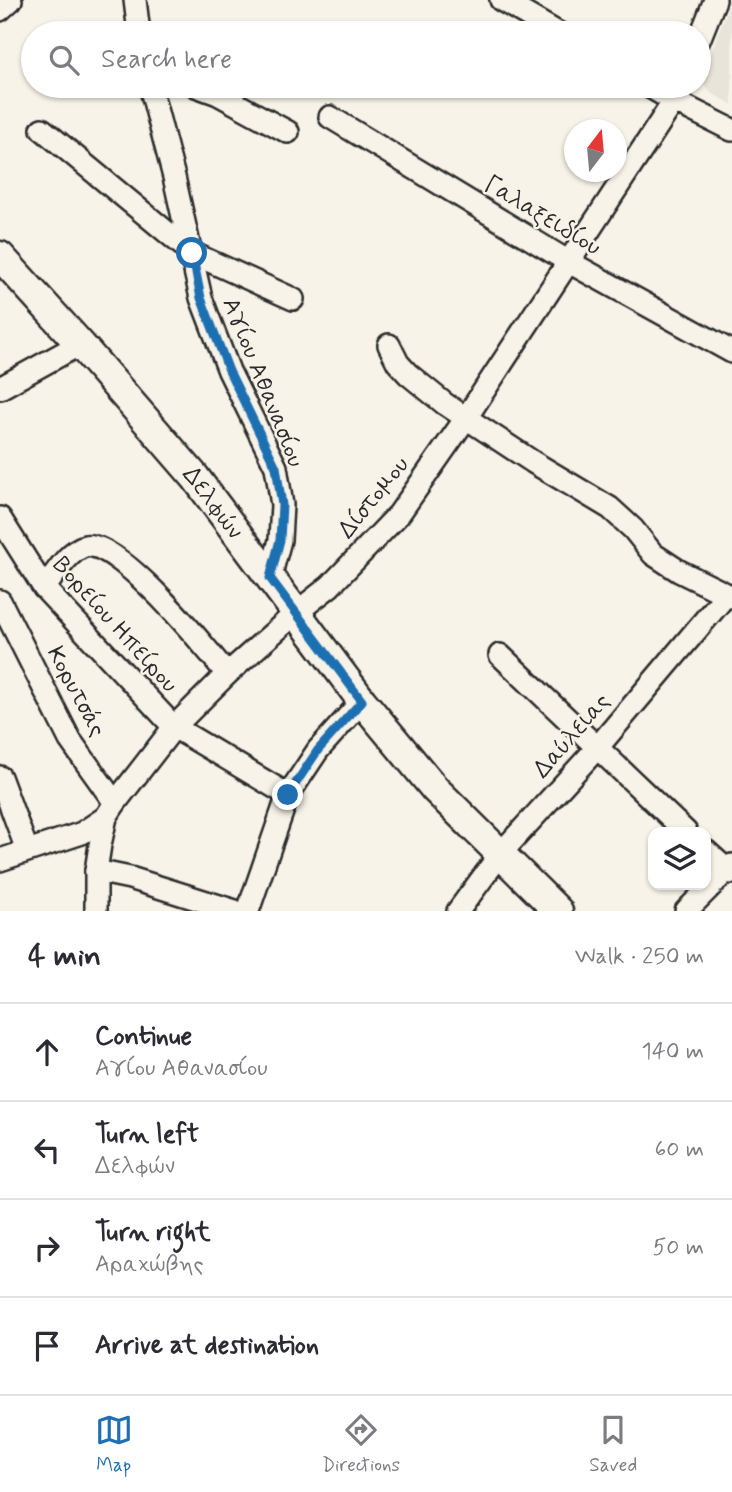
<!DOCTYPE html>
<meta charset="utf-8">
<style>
:root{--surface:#fff;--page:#f7f7f7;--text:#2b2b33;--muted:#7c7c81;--line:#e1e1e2;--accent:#1f6fb2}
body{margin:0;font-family:Mynerve,sans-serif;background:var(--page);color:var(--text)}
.controls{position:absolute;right:21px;bottom:21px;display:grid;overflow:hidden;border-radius:14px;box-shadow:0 2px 5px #0004}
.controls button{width:63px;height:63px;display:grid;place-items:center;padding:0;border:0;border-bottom:2px solid var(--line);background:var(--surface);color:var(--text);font:35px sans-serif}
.compass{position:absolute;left:564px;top:119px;width:63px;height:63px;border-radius:50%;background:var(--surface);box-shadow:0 2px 5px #0004;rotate:16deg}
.stop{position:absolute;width:21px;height:21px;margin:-16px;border:5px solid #1f6fb2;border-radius:50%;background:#fff}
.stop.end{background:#1f6fb2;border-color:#fff;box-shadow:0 2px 7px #0008}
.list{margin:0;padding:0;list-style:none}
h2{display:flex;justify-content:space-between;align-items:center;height:91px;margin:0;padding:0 28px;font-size:30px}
h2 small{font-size:23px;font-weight:400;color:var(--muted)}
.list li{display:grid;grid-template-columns:46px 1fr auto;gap:21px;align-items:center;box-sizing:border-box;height:98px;padding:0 28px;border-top:2px solid var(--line)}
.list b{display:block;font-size:26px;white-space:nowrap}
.list p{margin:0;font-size:23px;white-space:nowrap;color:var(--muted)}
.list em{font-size:23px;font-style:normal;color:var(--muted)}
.icon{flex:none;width:38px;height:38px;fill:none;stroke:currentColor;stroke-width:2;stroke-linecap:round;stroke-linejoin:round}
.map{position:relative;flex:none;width:732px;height:911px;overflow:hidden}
.search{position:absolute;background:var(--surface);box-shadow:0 2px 5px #0004;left:21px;right:21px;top:21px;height:77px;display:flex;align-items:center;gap:18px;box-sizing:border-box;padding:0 24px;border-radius:38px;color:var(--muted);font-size:26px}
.sheet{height:483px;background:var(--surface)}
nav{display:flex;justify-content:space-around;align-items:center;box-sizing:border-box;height:98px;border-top:2px solid var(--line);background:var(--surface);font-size:19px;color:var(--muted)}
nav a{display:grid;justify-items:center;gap:4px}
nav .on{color:var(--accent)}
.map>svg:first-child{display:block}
.built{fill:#e8e4da}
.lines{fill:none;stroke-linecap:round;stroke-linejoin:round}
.minor-casing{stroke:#2b2b2b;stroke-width:26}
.major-casing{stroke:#2b2b2b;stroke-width:33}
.minor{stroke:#f7f3e8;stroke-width:21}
.major{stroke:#f7f3e8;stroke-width:28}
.route{stroke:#1f6fb2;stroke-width:9}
.labels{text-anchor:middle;stroke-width:5;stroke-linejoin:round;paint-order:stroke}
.street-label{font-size:24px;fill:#2b2b2b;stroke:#f7f3e8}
</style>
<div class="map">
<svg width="732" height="911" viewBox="0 0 732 911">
<rect width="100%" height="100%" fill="#f7f3e8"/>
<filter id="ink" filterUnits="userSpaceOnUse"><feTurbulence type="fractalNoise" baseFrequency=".0143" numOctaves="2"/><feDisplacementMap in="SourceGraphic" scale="14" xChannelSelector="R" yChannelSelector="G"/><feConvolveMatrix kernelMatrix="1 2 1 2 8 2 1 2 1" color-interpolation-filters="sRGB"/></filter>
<g filter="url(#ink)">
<polygon class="built" points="731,0 732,0 732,104 711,93 704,84 705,69"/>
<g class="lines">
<defs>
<g id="minor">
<polyline points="135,0 139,33"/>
<polyline points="501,0 558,33"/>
<polyline points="0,10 11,0"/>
<polyline points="699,40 715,0"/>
<polyline points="150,86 174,177 201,298 229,371 276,467 282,505 280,540 270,578"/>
<polyline points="196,86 218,94 288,132"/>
<polyline points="648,86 674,101 732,130"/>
<polyline points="330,117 569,262 732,352"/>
<polyline points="42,129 192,253 293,299"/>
<polyline points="389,345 398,363 408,374 445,404 533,462 610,508 633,529 653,554 679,571 732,597"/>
<polyline points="0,388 80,344"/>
<polyline points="0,518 44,588 174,727 288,795"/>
<path d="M 44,588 C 55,575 68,551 85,546 C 116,537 207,649 227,674"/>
<polyline points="0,601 70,740 115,803"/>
<polyline points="500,655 686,832"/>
<polyline points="0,777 27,850"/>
<polyline points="706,851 727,870 732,873"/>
<polyline points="0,860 82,833 106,817"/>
<polyline points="96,871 130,878 235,911"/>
<polyline points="96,911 96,871 100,845 106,817 115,803 174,727 227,674 297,612 330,586 399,514 466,418 674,101 681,86"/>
<polyline points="248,911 288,795 318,750 362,701"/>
<polyline points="458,911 501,853 597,748 726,595"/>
<polyline points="686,911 732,865"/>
</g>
<g id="major">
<path id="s1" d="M 0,256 L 80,344 L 195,477 L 362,701 L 435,789 L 558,911"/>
</g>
</defs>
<use href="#minor" class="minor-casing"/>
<use href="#major" class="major-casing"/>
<use href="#minor" class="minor"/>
<use href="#major" class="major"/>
</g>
</g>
<g class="lines" filter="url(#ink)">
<polyline class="route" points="192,253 201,298 229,371 276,467 282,505 280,540 270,578 362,701 318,750 288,795"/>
</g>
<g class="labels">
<g class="street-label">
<text transform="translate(543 215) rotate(31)" y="8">Γαλαξειδίου</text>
<text transform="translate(264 382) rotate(68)" y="8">Αγίου Αθανασίου</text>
<text transform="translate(373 497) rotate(-51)" y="8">Δίστομου</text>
<text dy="8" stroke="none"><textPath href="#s1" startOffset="326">Δελφών</textPath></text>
<text transform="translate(116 624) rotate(48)" y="8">Βορείου Ηπείρου</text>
<text transform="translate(77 691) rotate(62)" y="8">Κορυτσάς</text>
<text transform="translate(571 735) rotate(-49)" y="8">Δαύλειας</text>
</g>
</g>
</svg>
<div class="controls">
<button><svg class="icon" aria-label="layers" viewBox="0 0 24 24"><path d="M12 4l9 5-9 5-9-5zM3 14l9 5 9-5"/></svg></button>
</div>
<svg class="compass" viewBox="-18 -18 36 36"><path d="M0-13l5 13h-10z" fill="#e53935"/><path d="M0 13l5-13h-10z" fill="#7c7c81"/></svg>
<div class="stop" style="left:192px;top:253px"></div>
<div class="stop end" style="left:288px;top:795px"></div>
<div class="search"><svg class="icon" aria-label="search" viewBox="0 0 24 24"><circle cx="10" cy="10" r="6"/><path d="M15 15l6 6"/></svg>Search here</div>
</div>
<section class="sheet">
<h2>4 min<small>Walk · 250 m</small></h2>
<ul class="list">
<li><svg class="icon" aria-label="ahead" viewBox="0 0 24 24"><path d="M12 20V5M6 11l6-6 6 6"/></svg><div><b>Continue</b><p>Αγίου Αθανασίου</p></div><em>140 m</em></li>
<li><svg class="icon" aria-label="left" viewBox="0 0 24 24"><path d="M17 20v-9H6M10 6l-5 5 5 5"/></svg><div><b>Turn left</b><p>Δελφών</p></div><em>60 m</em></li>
<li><svg class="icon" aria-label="right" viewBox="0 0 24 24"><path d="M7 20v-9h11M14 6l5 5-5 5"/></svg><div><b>Turn right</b><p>Αραχώβης</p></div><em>50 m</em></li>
<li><svg class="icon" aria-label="arrive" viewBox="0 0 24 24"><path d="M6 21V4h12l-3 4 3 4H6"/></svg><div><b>Arrive at destination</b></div></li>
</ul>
</section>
<nav>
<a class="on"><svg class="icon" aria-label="map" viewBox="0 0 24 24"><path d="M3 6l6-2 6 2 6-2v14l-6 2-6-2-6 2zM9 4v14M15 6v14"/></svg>Map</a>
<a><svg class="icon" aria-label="directions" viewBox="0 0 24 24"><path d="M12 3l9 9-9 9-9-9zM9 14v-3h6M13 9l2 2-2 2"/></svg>Directions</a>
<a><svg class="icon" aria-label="saved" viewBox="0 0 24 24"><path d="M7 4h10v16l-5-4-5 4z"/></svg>Saved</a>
</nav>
